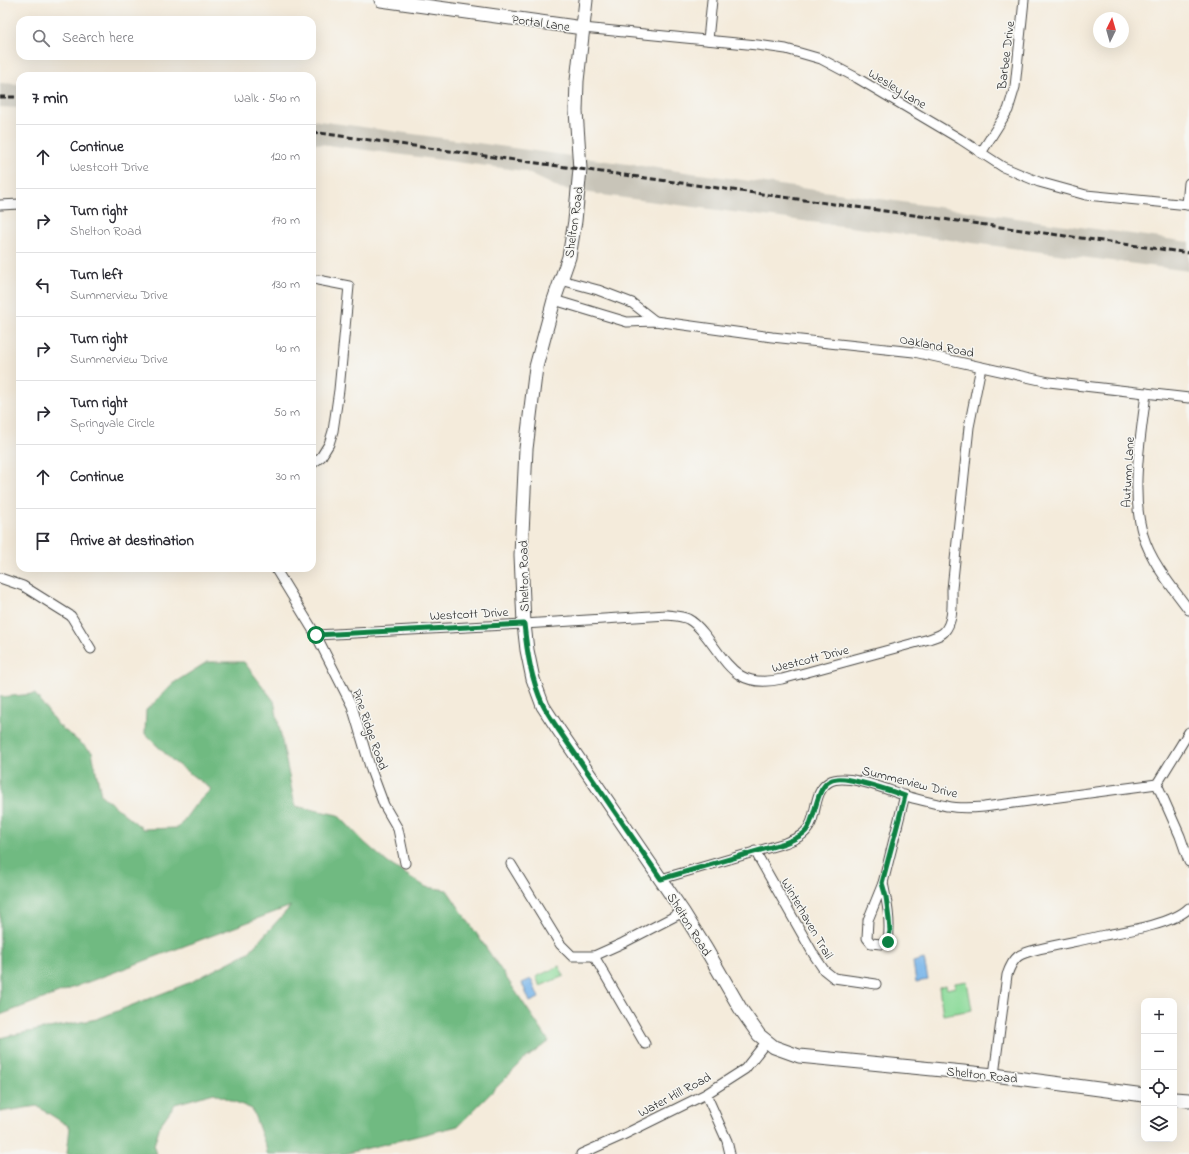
<!DOCTYPE html>
<meta charset="utf-8">
<style>
:root{--surface:#fff;--page:#f7f7f7;--text:#2b2b33;--muted:#7c7c81;--line:#e1e1e2}
body{margin:0;font-family:"Indie Flower",sans-serif;background:var(--page);color:var(--text)}
.controls{position:absolute;right:12px;bottom:12px;display:grid;overflow:hidden;border-radius:8px;box-shadow:0 4px 16px #0002}
.controls button{width:36px;height:36px;display:grid;place-items:center;padding:0;border:0;border-bottom:1px solid var(--line);background:var(--surface);color:var(--text);font:20px sans-serif}
.compass{position:absolute;left:1093px;top:12px;width:36px;height:36px;border-radius:50%;background:var(--surface);box-shadow:0 4px 16px #0002;rotate:5deg}
.stop{position:absolute;width:12px;height:12px;margin:-9px;border:3px solid #0b8043;border-radius:50%;background:#fff}
.stop.end{background:#0b8043;border-color:#fff;box-shadow:0 1px 4px #0008}
.list{margin:0;padding:0;list-style:none}
h2{display:flex;justify-content:space-between;align-items:center;height:52px;margin:0;padding:0 16px;font-size:17px}
h2 small{font-size:13px;font-weight:400;color:var(--muted)}
.list li{display:grid;grid-template-columns:26px 1fr auto;gap:12px;align-items:center;box-sizing:border-box;height:64px;padding:0 16px;border-top:1px solid var(--line)}
.list b{display:block;font-size:15px;white-space:nowrap}
.list p{margin:0;font-size:13px;white-space:nowrap;color:var(--muted)}
.list em{font-size:13px;font-style:normal;color:var(--muted)}
.icon{flex:none;width:22px;height:22px;fill:none;stroke:currentColor;stroke-width:2;stroke-linecap:round;stroke-linejoin:round}
.map{position:relative;flex:none;width:1189px;height:1154px;overflow:hidden}
.search{position:absolute;background:var(--surface);box-shadow:0 4px 16px #0002;left:16px;top:16px;width:300px;height:44px;display:flex;align-items:center;gap:10px;box-sizing:border-box;padding:0 14px;border-radius:12px;color:var(--muted);font-size:15px}
.panel{position:absolute;background:var(--surface);box-shadow:0 4px 16px #0002;left:16px;top:72px;width:300px;height:500px;border-radius:12px}
.map>svg:first-child{display:block}
.industrial{fill:#c8c4b8}
.green{fill:#8bda99;stroke:#5b8262}
.forest{fill:#70ba81;stroke:#4e7256}
.water{fill:#78b5ea;stroke:#52708a}
.lines{fill:none;stroke-linecap:round;stroke-linejoin:round}
.street-casing{stroke:#494845;stroke-width:11}
.secondary-casing{stroke:#494845;stroke-width:15}
.street{stroke:#fff;stroke-width:9}
.secondary{stroke:#fff;stroke-width:13}
.rail{stroke:#2b2b2b;stroke-width:3;stroke-dasharray:6 3;stroke-linecap:butt}
.route{stroke:#0b8043;stroke-width:5}
.labels{text-anchor:middle;stroke-width:3;stroke-linejoin:round;paint-order:stroke}
.street-label{font-size:13px;fill:#2b2b2b;stroke:#f6f6f2}
</style>
<div class="map">
<svg width="1189" height="1154" viewBox="0 0 1189 1154">
<rect width="100%" height="100%" fill="#f6f6f2"/>
<filter id="ink" filterUnits="userSpaceOnUse"><feTurbulence type="fractalNoise" baseFrequency=".025" numOctaves="2"/><feDisplacementMap in="SourceGraphic" scale="8" xChannelSelector="R" yChannelSelector="G"/><feConvolveMatrix kernelMatrix="1 2 1 2 8 2 1 2 1" color-interpolation-filters="sRGB"/></filter>
<filter id="wash" filterUnits="userSpaceOnUse"><feTurbulence type="fractalNoise" baseFrequency=".012" numOctaves="4" result="noise"/><feDisplacementMap in="SourceGraphic" scale="16" xChannelSelector="R" yChannelSelector="G"/><feGaussianBlur stdDeviation="0.9" result="paint"/><feColorMatrix in="noise" values="0 0 0 0 0 0 0 0 0 0 0 0 0 0 0 0 0 1.4 0 .05"/><feComposite in="paint" operator="in"/></filter>
<g filter="url(#wash)">
<rect width="100%" height="100%" fill="#f4ebdb"/>
<g class="industrial">
<polygon points="0,83 20,84 20,108 0,107"/>
<polygon points="312,120 1189,242 1189,271 602,195 559,188 524,171 312,143"/>
</g>
<g class="green">
<polygon points="559,966 564,976 540,986 536,977"/>
<polygon points="967,981 972,1010 943,1015 939,987 946,985 947,989 955,987 955,983"/>
</g>
<polygon class="forest" points="207,662 244,662 274,701 295,806 338,815 365,843 388,863 426,887 447,890 549,1041 524,1060 458,1126 344,1154 267,1154 266,1147 252,1109 214,1093 175,1104 160,1125 154,1145 157,1154 67,1154 70,1127 37,1106 0,1112 0,1038 12,1035 97,1019 191,982 249,952 291,906 0,1015 0,697 35,694 58,725 92,752 101,795 143,829 178,828 195,805 211,789 174,762 145,734 146,710 154,703 172,684"/>
<g class="water">
<polygon points="924,959 928,980 916,982 913,962"/>
<polygon points="531,979 539,998 530,1002 522,983"/>
</g>
</g>
<g filter="url(#ink)">
<g class="lines">
<defs>
<g id="street">
<polyline points="583,28 757,45 786,49 821,59 857,78 960,139 1003,167 1039,182 1086,195 1189,205"/>
<polyline points="708,40 712,0"/>
<polyline points="981,153 1008,110 1015,87 1024,0"/>
<polyline points="0,205 20,204"/>
<polyline points="1187,205 1189,183"/>
<polyline points="561,280 598,290 632,303 655,321"/>
<polyline points="554,300 627,322 655,321 772,337 914,352 1049,382 1189,398"/>
<path d="M 1146,393 C 1141,437 1130,492 1143,535 C 1151,562 1172,587 1189,610"/>
<polyline points="312,464 321,457 329,444 333,431 339,390 349,286 318,280"/>
<polyline points="275,568 316,635 352,706 371,770 384,805 398,829 405,863"/>
<polyline points="0,578 23,586 71,616 91,649"/>
<path d="M 316,635 L 524,624 L 667,615 C 675,616 681,616 688,619 C 696,623 701,630 706,636 C 729,666 738,689 782,679 L 929,639 C 934,637 940,636 944,632 C 954,621 952,603 952,589 L 969,427 L 981,367"/>
<polyline points="1157,784 1180,836 1189,862"/>
<polyline points="1157,784 1189,732"/>
<polyline points="755,851 814,955 824,970 834,978 876,984"/>
<polyline points="511,864 560,944 572,956 594,956 645,1044"/>
<path d="M 661,879 L 785,843 C 792,840 799,838 804,833 C 819,820 811,793 829,782 C 845,772 888,790 906,796 C 919,800 933,803 947,806 C 959,809 972,808 984,807 L 1157,784"/>
<path d="M 883,883 C 887,902 891,922 888,941 L 881,944 L 871,943 L 867,938 L 868,920 Z"/>
<polyline points="883,883 905,795"/>
<polyline points="594,956 623,943 683,912"/>
<path d="M 994,1075 L 1007,975 C 1014,955 1019,954 1039,949 C 1061,944 1083,940 1105,935 C 1128,931 1173,924 1189,908"/>
<polyline points="706,1094 727,1141 730,1154"/>
<polyline points="581,1154 619,1137 706,1094 745,1069 767,1041"/>
</g>
<g id="secondary">
<polyline points="381,0 583,28"/>
<polyline points="586,0 577,81 576,111 580,169 575,221 569,257 554,300 536,367 526,449 521,555 524,624 527,650 533,679 543,706 558,729 683,912 706,949 740,1008 759,1035 774,1047 799,1056 994,1075 1144,1095"/>
<polyline points="1174,1099 1189,1100"/>
</g>
</defs>
<use href="#street" class="street-casing"/>
<use href="#secondary" class="secondary-casing"/>
<use href="#street" class="street"/>
<use href="#secondary" class="secondary"/>
<g class="rail">
<polyline points="0,97 20,97"/>
<polyline points="312,132 1189,253"/>
</g>
</g>
</g>
<g class="lines" filter="url(#ink)">
<path class="route" d="M 316,635 L 524,624 C 527,652 531,679 543,705 C 547,713 553,721 558,729 L 661,879 L 785,843 C 792,840 801,837 806,831 C 818,816 814,781 837,779 C 843,778 849,780 855,781 C 872,785 889,790 905,796 L 882,883 L 886,897 L 889,919 L 890,931 L 888,942"/>
</g>
<g class="labels">
<g class="street-label">
<text transform="translate(541 22) rotate(8)" y="5">Portal Lane</text>
<text transform="translate(1005 55) rotate(-83)" y="5">Barbee Drive</text>
<text transform="translate(898 88) rotate(31)" y="5">Wesley Lane</text>
<text transform="translate(573 222) rotate(-82)" y="5">Shelton Road</text>
<text transform="translate(937 345) rotate(11)" y="5">Oakland Road</text>
<text transform="translate(1127 472) rotate(-87)" y="5">Autumn Lane</text>
<text transform="translate(523 576) rotate(-91)" y="5">Shelton Road</text>
<text transform="translate(469 613) rotate(-3)" y="5">Westcott Drive</text>
<text transform="translate(810 658) rotate(-14)" y="5">Westcott Drive</text>
<text transform="translate(371 729) rotate(71)" y="5">Pine Ridge Road</text>
<text transform="translate(910 781) rotate(14)" y="5">Summerview Drive</text>
<text transform="translate(808 918) rotate(60)" y="5">Winterhaven Trail</text>
<text transform="translate(690 924) rotate(58)" y="5">Shelton Road</text>
<text transform="translate(982 1074) rotate(6)" y="5">Shelton Road</text>
<text transform="translate(674 1094) rotate(-28)" y="5">Water Hill Road</text>
</g>
</g>
</svg>
<div class="controls">
<button>+</button>
<button>−</button>
<button><svg class="icon" aria-label="locate" viewBox="0 0 24 24"><circle cx="12" cy="12" r="6"/><path d="M12 2v4M12 18v4M2 12h4M18 12h4"/></svg></button>
<button><svg class="icon" aria-label="layers" viewBox="0 0 24 24"><path d="M12 4l9 5-9 5-9-5zM3 14l9 5 9-5"/></svg></button>
</div>
<svg class="compass" viewBox="-18 -18 36 36"><path d="M0-13l5 13h-10z" fill="#e53935"/><path d="M0 13l5-13h-10z" fill="#7c7c81"/></svg>
<div class="stop" style="left:316px;top:635px"></div>
<div class="stop end" style="left:888px;top:942px"></div>
<div class="search"><svg class="icon" aria-label="search" viewBox="0 0 24 24"><circle cx="10" cy="10" r="6"/><path d="M15 15l6 6"/></svg>Search here</div>
<section class="panel">
<h2>7 min<small>Walk · 540 m</small></h2>
<ul class="list">
<li><svg class="icon" aria-label="ahead" viewBox="0 0 24 24"><path d="M12 20V5M6 11l6-6 6 6"/></svg><div><b>Continue</b><p>Westcott Drive</p></div><em>120 m</em></li>
<li><svg class="icon" aria-label="right" viewBox="0 0 24 24"><path d="M7 20v-9h11M14 6l5 5-5 5"/></svg><div><b>Turn right</b><p>Shelton Road</p></div><em>170 m</em></li>
<li><svg class="icon" aria-label="left" viewBox="0 0 24 24"><path d="M17 20v-9H6M10 6l-5 5 5 5"/></svg><div><b>Turn left</b><p>Summerview Drive</p></div><em>130 m</em></li>
<li><svg class="icon" aria-label="right" viewBox="0 0 24 24"><path d="M7 20v-9h11M14 6l5 5-5 5"/></svg><div><b>Turn right</b><p>Summerview Drive</p></div><em>40 m</em></li>
<li><svg class="icon" aria-label="right" viewBox="0 0 24 24"><path d="M7 20v-9h11M14 6l5 5-5 5"/></svg><div><b>Turn right</b><p>Springvale Circle</p></div><em>50 m</em></li>
<li><svg class="icon" aria-label="ahead" viewBox="0 0 24 24"><path d="M12 20V5M6 11l6-6 6 6"/></svg><div><b>Continue</b></div><em>30 m</em></li>
<li><svg class="icon" aria-label="arrive" viewBox="0 0 24 24"><path d="M6 21V4h12l-3 4 3 4H6"/></svg><div><b>Arrive at destination</b></div></li>
</ul>
</section>
</div>
